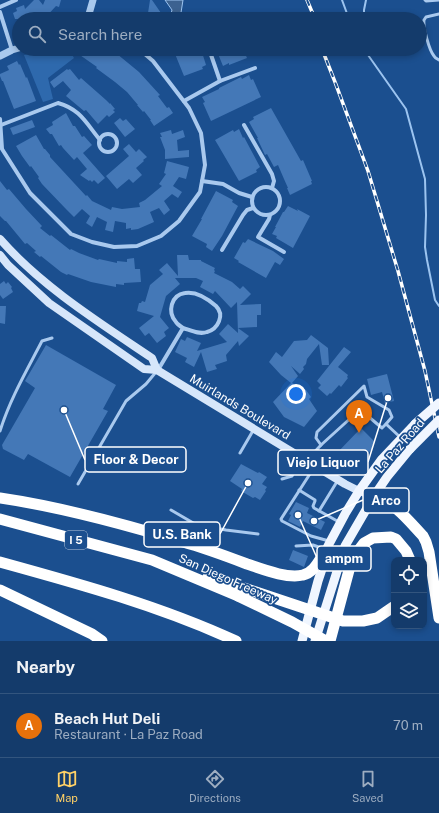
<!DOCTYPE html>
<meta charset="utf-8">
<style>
:root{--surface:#143b6b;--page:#1d4271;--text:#f1f3f6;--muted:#9dadc1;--line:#33557e;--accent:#ffd166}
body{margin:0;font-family:"Public Sans",sans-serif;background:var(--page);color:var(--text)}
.controls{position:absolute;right:12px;bottom:12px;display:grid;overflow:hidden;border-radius:8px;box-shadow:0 2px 6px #0003}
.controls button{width:36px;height:36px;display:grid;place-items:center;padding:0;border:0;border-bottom:1px solid var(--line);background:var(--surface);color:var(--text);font:20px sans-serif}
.you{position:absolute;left:296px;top:394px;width:14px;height:14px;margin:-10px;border:3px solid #fff;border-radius:50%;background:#1a73e8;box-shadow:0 0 0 6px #1a73e833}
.badge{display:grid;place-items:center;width:26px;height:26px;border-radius:50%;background:var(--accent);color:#fff;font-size:13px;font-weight:700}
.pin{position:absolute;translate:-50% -33px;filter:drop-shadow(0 1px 2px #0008)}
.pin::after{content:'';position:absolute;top:21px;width:14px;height:12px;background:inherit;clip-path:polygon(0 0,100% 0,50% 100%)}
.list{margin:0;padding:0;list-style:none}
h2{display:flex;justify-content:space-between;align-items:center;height:52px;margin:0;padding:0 16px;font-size:17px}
h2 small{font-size:13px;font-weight:400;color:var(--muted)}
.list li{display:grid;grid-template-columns:26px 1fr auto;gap:12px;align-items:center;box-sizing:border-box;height:64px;padding:0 16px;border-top:1px solid var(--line)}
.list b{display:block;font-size:15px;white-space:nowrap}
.list p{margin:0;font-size:13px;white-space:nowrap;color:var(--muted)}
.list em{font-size:13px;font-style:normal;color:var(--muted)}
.icon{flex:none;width:22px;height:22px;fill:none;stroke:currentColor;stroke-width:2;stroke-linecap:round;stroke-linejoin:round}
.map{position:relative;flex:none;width:439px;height:641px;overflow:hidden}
.search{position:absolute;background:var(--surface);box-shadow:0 2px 6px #0003;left:12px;right:12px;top:12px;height:44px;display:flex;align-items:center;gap:10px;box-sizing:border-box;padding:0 14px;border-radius:22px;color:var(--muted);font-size:15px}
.sheet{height:116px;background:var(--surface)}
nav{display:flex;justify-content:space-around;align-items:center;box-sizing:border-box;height:56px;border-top:1px solid var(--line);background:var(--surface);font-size:11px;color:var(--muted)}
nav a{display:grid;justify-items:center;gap:2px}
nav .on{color:var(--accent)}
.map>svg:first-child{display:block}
.green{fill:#2e69ad}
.water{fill:#3c6290;stroke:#9cc4f0}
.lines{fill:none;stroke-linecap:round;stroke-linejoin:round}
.stream{stroke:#9cc4f0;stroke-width:2}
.building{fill:#4478b7}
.service{stroke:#a9c9ee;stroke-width:3}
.minor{stroke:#a9c9ee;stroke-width:4}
.tertiary{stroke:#a9c9ee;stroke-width:7}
.secondary{stroke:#d6e6fa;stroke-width:8}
.primary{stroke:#f0f6ff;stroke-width:9}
.motorway{stroke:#fff;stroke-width:11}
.rail-casing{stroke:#fff;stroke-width:3.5}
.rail{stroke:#1b4f8f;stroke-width:2;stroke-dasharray:6;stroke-linecap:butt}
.primary-bridge{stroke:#f0f6ff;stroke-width:9}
.motorway-bridge{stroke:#fff;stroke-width:11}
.labels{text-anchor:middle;stroke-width:3.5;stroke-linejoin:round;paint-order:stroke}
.shield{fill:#1b4f8f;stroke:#bbcadd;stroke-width:1}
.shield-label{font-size:11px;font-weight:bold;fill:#fff}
.street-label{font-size:12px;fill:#fff;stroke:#1b4f8f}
.leader{fill:none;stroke:#fff;stroke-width:1.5}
.callout-dot{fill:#fff;stroke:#1b4f8f;stroke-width:1.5}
.callout{fill:#1b4f8f;stroke:#fff;stroke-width:1.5}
.callout-label{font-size:13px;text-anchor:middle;font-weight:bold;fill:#fff}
</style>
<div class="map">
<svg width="439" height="641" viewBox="0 0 439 641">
<rect width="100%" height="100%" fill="#1b4f8f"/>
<polygon class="green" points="50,49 69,49 74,58 48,78 53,99 43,102 24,55"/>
<polygon class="water" points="165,0 183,0 180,19 170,17 172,10"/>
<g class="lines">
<g class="stream">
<polyline points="342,0 349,19"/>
<polyline points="364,19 364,10 366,0"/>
<polyline points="366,49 368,55 406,109 425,179 426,215 425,247 427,260 435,300 439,306"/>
</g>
</g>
<g class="building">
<polygon points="34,0 39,0 43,5 45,0 61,0 59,7 56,6 44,19 15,19 13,13 17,11 16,8 24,5 25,9"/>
<polygon points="150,0 152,0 161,13 158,15 157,19 152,19 148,13"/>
<polygon points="80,49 111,49 139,72 160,95 158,96 167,108 169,107 173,113 154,126 150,120 151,120 144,111 143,112 137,105 138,105 127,92 115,82 96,68 97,67 77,53"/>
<polygon points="173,49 201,49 206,65 202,67 203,69 184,76"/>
<polygon points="216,49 243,49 247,58 229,65 229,63 223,66"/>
<polygon points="17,61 19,65 20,64 26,78 27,77 36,101 14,109 3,81 2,81 0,76 0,74 9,70 7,66"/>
<polygon points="67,69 68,70 70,69 79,80 81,78 106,100 110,104 110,103 115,109 113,110 115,112 109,117 107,115 98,124 86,110 84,111 66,96 71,90 63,81 54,88 50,82"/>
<polygon points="249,75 251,80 253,79 261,97 211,121 203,103 205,102 202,97 219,89 219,88 241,77 242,79"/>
<polygon points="271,108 301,161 303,160 312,181 311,181 312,184 290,195 287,188 288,188 284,179 278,165 274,167 267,154 265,155 257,138 258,138 249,122 254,119 253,117"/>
<polygon points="66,113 73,126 75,126 82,137 84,136 92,145 83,153 105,178 98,184 94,180 92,182 90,180 89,181 80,175 87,169 77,157 74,160 63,148 61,145 59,146 52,134 50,134 46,129 53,125 52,122"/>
<polygon points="120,118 123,121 126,119 135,129 125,137 114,123"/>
<polygon points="32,120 35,127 13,135 10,128"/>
<polygon points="239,129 243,138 244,137 260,167 256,170 257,172 239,181 218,145 215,140 233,130 234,132"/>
<polygon points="171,130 172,134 183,130 185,137 177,140 178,151 189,150 189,157 165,159 165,150 160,137 162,137 160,133"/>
<polygon points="36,135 44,149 45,149 50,155 50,157 86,196 87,195 92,201 111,210 112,207 122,209 140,207 139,203 145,200 162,186 159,184 166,174 164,173 167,161 189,167 186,179 179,177 173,186 182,192 178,198 172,194 164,201 170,210 164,215 159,208 150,212 154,222 138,229 131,230 131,228 126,229 126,223 115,221 113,232 105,230 107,222 97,217 92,227 86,223 90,216 82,209 74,217 65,208 42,184 38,178 39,177 31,166 30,167 22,156 16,146"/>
<polygon points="129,144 136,152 139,149 147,157 143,160 144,161 136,168 142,175 133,183 129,179 117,189 106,176 129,156 123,149"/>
<polygon points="0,181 7,190 9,189 26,209 42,226 40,228 50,236 51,235 70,250 71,249 79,253 98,260 99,259 117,263 117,261 127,262 127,259 134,258 135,269 140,269 141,282 124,283 124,285 116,284 116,287 91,282 68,274 67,275 61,272 41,256 40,257 34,252 36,251 27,243 25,244 6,221 5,221 0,216"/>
<polygon points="216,191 233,200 232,202 238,206 222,236 212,251 206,247 207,244 192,236 202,219 201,219"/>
<polygon points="288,206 298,211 297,209 310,216 293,248 276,238 277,236 272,234 276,227 275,227 283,212 284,212"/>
<polygon points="248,239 273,251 284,259 280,265 275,262 266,278 238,262 239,261 234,258 243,242 245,243"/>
<polygon points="177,255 188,255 189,260 201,260 201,261 215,268 214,270 215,271 214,273 232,282 240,289 243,286 251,294 240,305 261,304 261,315 257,315 257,327 238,328 249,336 239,346 238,341 226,355 227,361 215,365 217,369 207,372 201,352 194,367 185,362 187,358 175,352 181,339 185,341 187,337 201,343 197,351 227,342 219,334 228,324 238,333 237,302 231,308 215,291 213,294 200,287 203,281 196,278 175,278 180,284 166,296 160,317 169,328 164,332 166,336 157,343 149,333 145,336 139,328 154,316 137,311 139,303 141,303 142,301 145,302 150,285 163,274 159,270 167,263 178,276"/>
<polygon points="4,281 6,284 8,282 12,287 11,288 13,292 3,299 0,295 0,284"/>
<polygon points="0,306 6,306 5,324 0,323"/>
<polygon points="311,335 328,348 329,365 322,365 319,344 307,359 306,364 303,367 304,369 300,374 291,366 298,376 292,383 306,390 311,397 309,399 317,411 304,427 284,417 273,402 291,383 281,375 269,362 276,352 282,357 294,341 307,340"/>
<polygon points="46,345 116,385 103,409 108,411 70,477 28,454 24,460 3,449 2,445 35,388 25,381"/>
<polygon points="344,347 351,352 338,367 348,375 347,377 348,378 341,387 339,385 331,394 330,393 327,396 318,388 321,385 317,381"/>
<polygon points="387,374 394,401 385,403 382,392 371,395 367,379"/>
<polygon points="361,428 375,442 372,446 373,448 357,465 356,463 351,469 336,454"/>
<polygon points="241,464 258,473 259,472 267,477 262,484 267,487 265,490 266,491 260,500 255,497 253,498 241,491 242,489 230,481"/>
<polygon points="296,502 309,508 307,513 325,522 321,530 303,521 300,527 288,521 291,515 289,514"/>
<polygon points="293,550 308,556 304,567 289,560"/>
</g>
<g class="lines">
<g class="service">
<polyline points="425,0 426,1 439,0"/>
<path d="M 439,14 L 426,17 L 424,20 C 423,27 429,50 434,56 C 435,58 437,59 439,60"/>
<path d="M 0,431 C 10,399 27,370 42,341 L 52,338"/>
<polyline points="321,445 316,438 317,432 364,386 367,397 389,410 392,417 386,424 400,437"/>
<polyline points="240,453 254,429"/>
<polyline points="308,459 321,445 354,415 361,412 363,412 382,428 386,424"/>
<polyline points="315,466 281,519 282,521 311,536 329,541"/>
<polyline points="282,479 292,476 302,458"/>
<polyline points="78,484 126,401 146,384 156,372"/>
<polyline points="299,490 315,500 315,501 313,506 314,508 339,522"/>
<polyline points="171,510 195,524 226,530 258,534"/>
<polyline points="319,511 338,480"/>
<polyline points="296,546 313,545 324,549"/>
</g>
<g class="minor">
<polyline points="0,7 16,0"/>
<polyline points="0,12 12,50"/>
<polyline points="89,14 96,19"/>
<polyline points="209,49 220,81"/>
<polyline points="184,101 220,81 255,68"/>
<polyline points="0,119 2,149 30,193 71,234 92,242 114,247 137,246 161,236 179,221 200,192 205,165 201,133 189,108 153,61 139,49"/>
<path d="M 1,125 L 58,103 C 80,109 86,123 100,140"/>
<polyline points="244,125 272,174 274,181 272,188"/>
<circle cx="108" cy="143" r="9"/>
<polyline points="202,181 223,184 239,193 252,197"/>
<circle cx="266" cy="201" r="14"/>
<polyline points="270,215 269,219 258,237 284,252"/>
<polyline points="222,250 243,215 247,210 253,208"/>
<path d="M 158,370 L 183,328 C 190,330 199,335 207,332 C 218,329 225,315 216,306 C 208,299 196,291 185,293 C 171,295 167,312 176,322 C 177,324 180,326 183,328"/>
</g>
<g class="tertiary">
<polyline points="84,19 89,14 93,0"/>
<polyline points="0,56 12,50 19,48"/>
</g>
<g class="secondary">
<path d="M 0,239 C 41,286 100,323 152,358 L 157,370"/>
<polyline points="0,255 8,265 49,303 144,369 157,370 345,484 359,491 374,496"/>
</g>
<g class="primary">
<polyline points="302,641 318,581 324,563 325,552 330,542 345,514 359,491 382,459 415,424"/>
<polyline points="315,641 345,546 374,496 387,477 410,449"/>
</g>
<g class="motorway">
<path d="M 374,496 C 395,503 408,520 423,536 L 426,542 L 429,552 L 439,618"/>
<path d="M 0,498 C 62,507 124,524 183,542 C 205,548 226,556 247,564 C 262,569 287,579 303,575 C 314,573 319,560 325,552"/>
<polyline points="0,519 152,560 238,596"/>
<path d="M 0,562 C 80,584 160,606 236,641"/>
<polyline points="208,577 244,588"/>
<polyline points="0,590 92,634 102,641"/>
<polyline points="330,641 352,559 364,543 373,538 391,537 396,539 406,551 410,560"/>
</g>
<defs>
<g id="rail">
<polyline points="307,0 315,19"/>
<polyline points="322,49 335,82 368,171 398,271 425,371 439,437"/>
</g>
</defs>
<use href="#rail" class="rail-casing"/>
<use href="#rail" class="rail"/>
<g class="primary-bridge">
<polyline points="415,424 439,403"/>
<polyline points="410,449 439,420"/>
</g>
<g class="motorway-bridge">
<polyline points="244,588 343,621 363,621 377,618 393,607"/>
<polyline points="238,596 292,622 326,641"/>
</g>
</g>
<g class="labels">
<rect class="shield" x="65" y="531" width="22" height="18" rx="3"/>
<g class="shield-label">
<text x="76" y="544">I 5</text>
</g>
<g class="street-label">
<text transform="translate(240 407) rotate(31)" y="4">Muirlands Boulevard</text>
<text transform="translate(400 446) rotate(-49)" y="4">La Paz Road</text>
<text transform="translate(228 579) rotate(24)" y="4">San Diego Freeway</text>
</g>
</g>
<path class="leader" d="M64 410L85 460M388 398L368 462M314 521L363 500M248 483L220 534M298 515L317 558"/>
<g class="callout-dot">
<circle cx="64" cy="410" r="4"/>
<circle cx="388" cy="398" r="4"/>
<circle cx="314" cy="521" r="4"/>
<circle cx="248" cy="483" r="4"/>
<circle cx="298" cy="515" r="4"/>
</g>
<g class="callout">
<rect x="85" y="447" width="101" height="25" rx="4"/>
<rect x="278" y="450" width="90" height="25" rx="4"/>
<rect x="363" y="488" width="46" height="25" rx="4"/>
<rect x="144" y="522" width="76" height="25" rx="4"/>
<rect x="317" y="546" width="54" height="25" rx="4"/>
</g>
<g class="callout-label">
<text x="136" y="464">Floor &amp; Decor</text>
<text x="323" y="467">Viejo Liquor</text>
<text x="386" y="505">Arco</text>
<text x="182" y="539">U.S. Bank</text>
<text x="344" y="563">ampm</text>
</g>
</svg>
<div class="controls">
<button><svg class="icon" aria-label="locate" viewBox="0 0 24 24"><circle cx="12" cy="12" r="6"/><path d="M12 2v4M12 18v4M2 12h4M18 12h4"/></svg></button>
<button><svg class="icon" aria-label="layers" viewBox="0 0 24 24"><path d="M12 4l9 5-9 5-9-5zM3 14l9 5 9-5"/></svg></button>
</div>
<div class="you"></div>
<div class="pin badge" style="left:359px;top:433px;background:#e8710a">A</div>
<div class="search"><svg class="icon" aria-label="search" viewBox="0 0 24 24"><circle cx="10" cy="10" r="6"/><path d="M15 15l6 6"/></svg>Search here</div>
</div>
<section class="sheet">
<h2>Nearby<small></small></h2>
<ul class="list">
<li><span class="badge" style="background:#e8710a">A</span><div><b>Beach Hut Deli</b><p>Restaurant · La Paz Road</p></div><em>70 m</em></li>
</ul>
</section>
<nav>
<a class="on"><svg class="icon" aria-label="map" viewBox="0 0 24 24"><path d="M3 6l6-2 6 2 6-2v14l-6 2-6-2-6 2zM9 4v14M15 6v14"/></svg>Map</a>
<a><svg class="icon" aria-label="directions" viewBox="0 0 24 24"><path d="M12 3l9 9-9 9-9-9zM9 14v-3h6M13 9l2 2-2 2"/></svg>Directions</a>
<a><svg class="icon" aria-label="saved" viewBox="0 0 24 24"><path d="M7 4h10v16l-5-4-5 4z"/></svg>Saved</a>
</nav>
